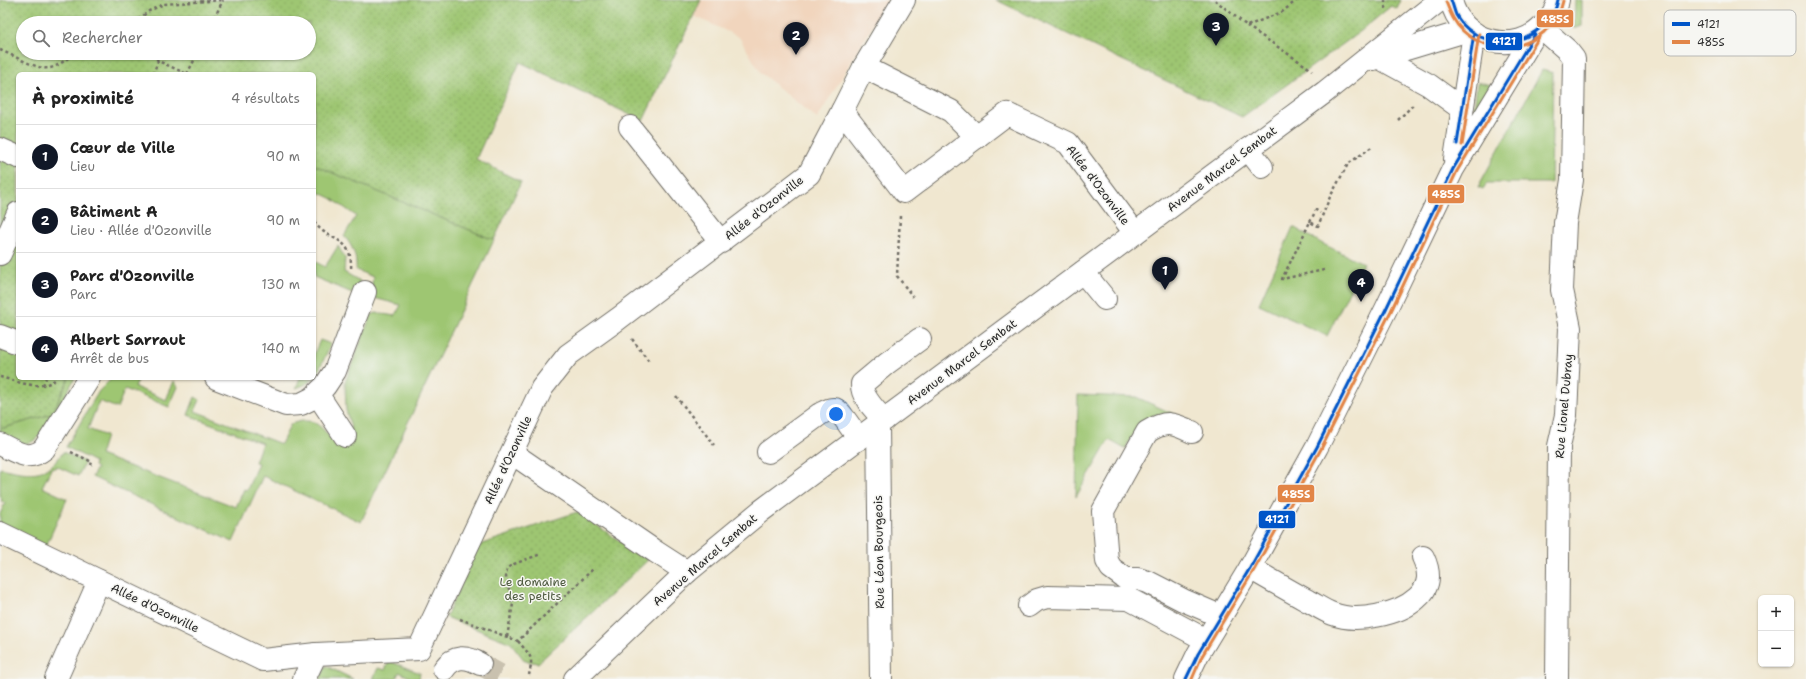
<!DOCTYPE html>
<html lang="fr">
<meta charset="utf-8">
<style>
:root{--surface:#fff;--page:#f2f2f2;--text:#222;--muted:#767676;--line:#e0e0e0;--accent:#111827}
body{margin:0;font-family:"Shantell Sans",sans-serif;background:var(--page);color:var(--text)}
.controls{position:absolute;right:12px;bottom:12px;display:grid;overflow:hidden;border-radius:6px;box-shadow:0 1px 3px #0004}
.controls button{width:36px;height:36px;display:grid;place-items:center;padding:0;border:0;border-bottom:1px solid var(--line);background:var(--surface);color:var(--text);font:20px sans-serif}
.you{position:absolute;left:836px;top:414px;width:14px;height:14px;margin:-10px;border:3px solid #fff;border-radius:50%;background:#1a73e8;box-shadow:0 0 0 6px #1a73e833}
.badge{display:grid;place-items:center;width:26px;height:26px;border-radius:50%;background:var(--accent);color:#fff;font-size:13px;font-weight:700}
.pin{position:absolute;translate:-50% -33px;filter:drop-shadow(0 1px 2px #0008)}
.pin::after{content:'';position:absolute;top:21px;width:14px;height:12px;background:inherit;clip-path:polygon(0 0,100% 0,50% 100%)}
.list{margin:0;padding:0;list-style:none}
h2{display:flex;justify-content:space-between;align-items:center;height:52px;margin:0;padding:0 16px;font-size:17px}
h2 small{font-size:13px;font-weight:400;color:var(--muted)}
.list li{display:grid;grid-template-columns:26px 1fr auto;gap:12px;align-items:center;box-sizing:border-box;height:64px;padding:0 16px;border-top:1px solid var(--line)}
.list b{display:block;font-size:15px;white-space:nowrap}
.list p{margin:0;font-size:13px;white-space:nowrap;color:var(--muted)}
.list em{font-size:13px;font-style:normal;color:var(--muted)}
.icon{flex:none;width:22px;height:22px;fill:none;stroke:currentColor;stroke-width:2;stroke-linecap:round;stroke-linejoin:round}
.map{position:relative;flex:none;width:1806px;height:679px;overflow:hidden}
.search{position:absolute;background:var(--surface);box-shadow:0 1px 3px #0004;left:16px;top:16px;width:300px;height:44px;display:flex;align-items:center;gap:10px;box-sizing:border-box;padding:0 14px;border-radius:22px;color:var(--muted);font-size:15px}
.panel{position:absolute;background:var(--surface);box-shadow:0 1px 3px #0004;left:16px;top:72px;width:300px;height:308px;border-radius:6px}
.map>svg:first-child{display:block}
.built{fill:#f1d5bd}
.green{fill:#9ec672;stroke:#64784e}
.park{fill:url(#park-dots);stroke:#64784e;fill-rule:evenodd}
.lines{fill:none;stroke-linecap:round;stroke-linejoin:round}
.minor-tunnel{stroke:#c9c1af;stroke-width:22;stroke-dasharray:22 11;stroke-linecap:butt}
.minor-casing{stroke:#706d65;stroke-width:24}
.major-casing{stroke:#706d65;stroke-width:24}
.path{stroke:#706d65;stroke-width:2.5;stroke-dasharray:3 3;stroke-linecap:butt}
.minor{stroke:#fff;stroke-width:22}
.major{stroke:#fff;stroke-width:22}
.bus-1-casing{stroke:#f6f6f2;stroke-width:6}
.bus-2-casing{stroke:#f6f6f2;stroke-width:6}
.bus-1{stroke:#0055c8;stroke-width:3}
.bus-2{stroke:#e28547;stroke-width:3}
.labels{text-anchor:middle;stroke-width:3;stroke-linejoin:round;paint-order:stroke}
.street-label{font-size:12px;fill:#2b2b2b;stroke:#f6f6f2}
.park-label{font-size:12px;fill:#4e5a40;stroke:#f6f6f2}
.key{fill:#f6f6f2;stroke:#b9b9b6;stroke-width:1}
.key-label{font-size:11px;fill:#2b2b2b}
.line-badge{stroke:#f6f6f2;stroke-width:1.5}
.badge-label{font-size:11px;text-anchor:middle;font-weight:bold;fill:#fff}
</style>
<div class="map">
<svg width="1806" height="679" viewBox="0 0 1806 679">
<defs>
<pattern id="park-dots" width="8" height="8" patternUnits="userSpaceOnUse"><rect width="8" height="8" fill="#9ec672"/><path d="M2 2h.1M6 6h.1" fill="none" stroke="#88aa63" stroke-width="1.8" stroke-linecap="round"/></pattern>
</defs>
<rect width="100%" height="100%" fill="#f6f6f2"/>
<filter id="ink" filterUnits="userSpaceOnUse"><feTurbulence type="fractalNoise" baseFrequency=".025" numOctaves="2"/><feDisplacementMap in="SourceGraphic" scale="8" xChannelSelector="R" yChannelSelector="G"/><feConvolveMatrix kernelMatrix="1 2 1 2 8 2 1 2 1" color-interpolation-filters="sRGB"/></filter>
<filter id="wash" filterUnits="userSpaceOnUse"><feTurbulence type="fractalNoise" baseFrequency=".012" numOctaves="4" result="noise"/><feDisplacementMap in="SourceGraphic" scale="16" xChannelSelector="R" yChannelSelector="G"/><feGaussianBlur stdDeviation="0.9" result="paint"/><feColorMatrix in="noise" values="0 0 0 0 0 0 0 0 0 0 0 0 0 0 0 0 0 1.4 0 .05"/><feComposite in="paint" operator="in"/></filter>
<g filter="url(#wash)">
<rect width="100%" height="100%" fill="#f0e7d0"/>
<polygon class="built" points="701,0 888,0 817,119 761,73 739,37 694,16"/>
<g class="green">
<polygon points="1575,0 1582,0 1582,26 1574,29"/>
<polygon points="1542,70 1553,73 1551,183 1487,183 1483,189 1478,187"/>
<polygon points="1478,82 1492,85 1473,119 1477,84"/>
<path d="M 314,165 L 494,240 L 361,522 L 263,476 L 233,542 L 92,477 L 97,468 L 94,466 L 95,462 L 66,447 L 99,391 L 112,378 L 139,378 L 135,387 L 166,400 L 174,381 L 178,387 L 169,407 L 125,389 L 117,408 L 99,401 L 88,429 L 106,436 L 100,455 L 236,507 L 244,489 L 247,490 L 258,463 L 255,462 L 262,443 L 188,415 L 195,397 L 200,400 L 195,411 L 281,444 L 291,424 C 317,414 323,430 337,446 L 351,428 L 346,410 L 345,382 L 371,315 L 376,313 L 395,316 L 401,305 L 370,297 L 373,277 L 356,270 C 357,257 353,246 344,236 L 356,216 L 331,198 L 314,190 Z"/>
<polygon points="1293,227 1323,244 1363,263 1327,336 1259,304"/>
<polygon points="338,246 345,258 344,272 360,281 357,295 314,277 314,261 325,267"/>
<path d="M 320,340 L 331,344 L 317,374 C 312,382 305,385 296,388 L 300,378 L 314,378 L 314,354 Z"/>
<path d="M 69,378 L 75,378 C 67,392 44,440 29,443 C 20,445 9,437 0,434 L 0,429 L 52,414 Z"/>
<path d="M 1078,395 L 1136,397 L 1178,416 C 1147,407 1138,426 1125,449 L 1109,440 L 1076,497 Z"/>
<path d="M 63,452 L 85,462 L 78,476 L 56,466 L 55,468 L 52,467 L 42,487 L 67,499 L 46,546 L 0,525 L 0,514 L 5,503 L 1,501 L 2,499 L 0,497 L 0,468 C 28,474 46,479 63,452 Z"/>
<polygon points="389,661 420,673 419,679 413,679 399,672 396,679 373,679 378,668 385,670"/>
<polygon points="326,666 353,679 320,679"/>
</g>
<g class="park">
<path d="M 0,0 L 701,0 L 643,121 L 520,62 L 476,159 L 521,182 L 494,240 L 314,165 L 314,74 L 18,74 L 18,378 L 69,378 L 52,414 L 0,429 ZM 23,23 L 309,23 L 309,53 L 23,53 Z"/>
<polygon points="996,0 1401,0 1397,9 1391,6 1361,31 1242,117"/>
<polygon points="577,512 648,560 538,663 525,661 511,643 446,617 479,545"/>
</g>
</g>
<g filter="url(#ink)">
<g class="lines">
<polyline class="minor-tunnel" points="480,664 507,679"/>
<defs>
<g id="minor">
<polyline points="1542,28 1567,50 1574,59 1572,180 1565,223 1562,290 1570,328 1566,415 1559,446 1557,679"/>
<polyline points="1378,57 1429,85 1462,109"/>
<polyline points="1373,59 1469,30"/>
<polyline points="864,67 951,111 977,137"/>
<polyline points="842,111 864,67 904,0"/>
<polyline points="630,127 721,242"/>
<polyline points="0,149 18,157"/>
<polyline points="1248,149 1262,167"/>
<polyline points="0,254 18,213"/>
<polyline points="1083,272 1105,299"/>
<polyline points="0,336 18,343"/>
<polyline points="216,378 286,405 301,404 313,398 325,386 335,371 365,292"/>
<polyline points="318,395 345,436"/>
<path d="M 884,420 C 876,411 861,397 862,384 L 887,363 L 920,339"/>
<polyline points="878,425 881,679"/>
<path d="M 1192,432 C 1173,423 1166,420 1147,432 L 1103,511 L 1107,561 L 1111,568 L 1126,579 L 1138,579 L 1148,582 L 1183,600 L 1220,616"/>
<path d="M 0,444 C 17,452 28,462 44,449 L 89,378"/>
<path d="M 768,452 L 820,414 C 824,412 829,408 835,409 C 841,411 854,433 859,439"/>
<polyline points="512,453 656,552 687,572"/>
<polyline points="0,533 263,660 316,654"/>
<path d="M 1250,568 C 1269,579 1288,590 1308,601 C 1316,605 1324,611 1333,614 C 1356,623 1399,615 1417,598 C 1431,586 1430,572 1423,557"/>
<polyline points="1029,606 1037,600 1047,597 1129,599 1206,640"/>
<path d="M 444,669 C 454,655 467,656 480,664"/>
<polyline points="56,679 99,581"/>
<polyline points="304,679 316,654 419,649 542,388 568,355 618,319 809,174 842,111 904,192 1007,114 1068,143 1135,233"/>
<polyline points="575,679 687,572 761,511 1325,92 1440,0"/>
</g>
<g id="major">
<path d="M 1451,0 C 1460,43 1517,57 1545,24 C 1551,17 1557,9 1558,0"/>
<polyline points="1455,159 1474,33"/>
<polyline points="1186,679 1198,654 1250,568 1317,447 1386,309 1453,169 1535,34"/>
</g>
</defs>
<use href="#minor" class="minor-casing"/>
<use href="#major" class="major-casing"/>
<g class="path">
<polyline points="1215,0 1247,26 1282,12 1297,0"/>
<polyline points="1385,0 1385,6 1388,11"/>
<polyline points="134,23 149,11 164,4 223,0"/>
<polyline points="212,23 223,0"/>
<polyline points="1247,26 1309,68 1312,71"/>
<path d="M 0,50 C 11,54 39,71 50,68 C 59,66 67,59 74,53"/>
<polyline points="154,53 158,61 187,74"/>
<polyline points="153,74 158,61"/>
<polyline points="187,74 198,53"/>
<polyline points="1398,120 1414,104"/>
<polyline points="900,216 897,276 913,297"/>
<path d="M 314,222 C 330,244 353,234 351,271"/>
<polyline points="1310,222 1316,210 1320,213"/>
<polyline points="1324,270 1282,279 1310,222 1318,226 1330,197 1348,164 1373,146"/>
<polyline points="632,339 649,361"/>
<path d="M 0,377 C 17,381 42,393 57,378"/>
<polyline points="43,385 46,378"/>
<polyline points="676,396 714,445"/>
<polyline points="71,452 92,462 91,465"/>
<polyline points="460,619 518,641 594,568"/>
<polyline points="507,637 513,604 506,578 507,568 514,564 541,554"/>
<path d="M 518,641 C 530,656 534,655 529,675"/>
</g>
<use href="#minor" class="minor"/>
<use href="#major" class="major"/>
<defs>
<g id="bus-1">
<path d="M 1451,0 C 1453,5 1454,10 1456,15 C 1473,45 1515,50 1540,28 C 1549,21 1556,12 1558,0"/>
<polyline points="1457,144 1474,33"/>
<polyline points="1186,679 1198,654 1250,568 1317,447 1386,309 1453,169 1535,34"/>
</g>
<g id="bus-2">
<path d="M 1446,2 C 1450,12 1454,23 1463,31 C 1486,52 1520,52 1544,32 C 1553,23 1561,13 1563,1"/>
<polyline points="1462,145 1479,34"/>
<polyline points="1192,679 1202,656 1254,570 1321,449 1391,311 1457,171 1539,37"/>
</g>
</defs>
<use href="#bus-1" class="bus-1-casing"/>
<use href="#bus-2" class="bus-2-casing"/>
<use href="#bus-1" class="bus-1"/>
<use href="#bus-2" class="bus-2"/>
</g>
</g>
<g class="labels">
<g class="street-label">
<text transform="translate(1222 169) rotate(-37)" y="4">Avenue Marcel Sembat</text>
<text transform="translate(1098 185) rotate(53)" y="4">Allée d'Ozonville</text>
<text transform="translate(764 208) rotate(-38)" y="4">Allée d'Ozonville</text>
<text transform="translate(962 362) rotate(-37)" y="4">Avenue Marcel Sembat</text>
<text transform="translate(1564 406) rotate(-85)" y="4">Rue Lionel Dubray</text>
<text transform="translate(508 460) rotate(-65)" y="4">Allée d'Ozonville</text>
<text transform="translate(879 552) rotate(-91)" y="4">Rue Léon Bourgeois</text>
<text transform="translate(705 560) rotate(-41)" y="4">Avenue Marcel Sembat</text>
<text transform="translate(155 608) rotate(26)" y="4">Allée d'Ozonville</text>
</g>
<g class="park-label">
<text x="533" y="586">Le domaine<tspan x="533" dy="14">des petits</tspan></text>
</g>
</g>
<rect x="1664" y="10" width="132" height="46" rx="6" class="key"/>
<rect x="1672" y="22" width="18" height="4" fill="#0055c8"/>
<rect x="1672" y="40" width="18" height="4" fill="#e28547"/>
<g class="key-label">
<text x="1697" y="28">4121</text>
<text x="1697" y="46">485S</text>
</g>
<g class="line-badge">
<rect x="1536" y="9" width="38" height="19" rx="4" fill="#e28547"/>
<rect x="1485" y="32" width="38" height="19" rx="4" fill="#0055c8"/>
<rect x="1427" y="184" width="38" height="20" rx="4" fill="#e28547"/>
<rect x="1277" y="484" width="38" height="19" rx="4" fill="#e28547"/>
<rect x="1258" y="510" width="38" height="19" rx="4" fill="#0055c8"/>
</g>
<g class="badge-label">
<text x="1555" y="23">485S</text>
<text x="1504" y="45">4121</text>
<text x="1446" y="198">485S</text>
<text x="1296" y="498">485S</text>
<text x="1277" y="523">4121</text>
</g>
</svg>
<div class="controls">
<button>+</button>
<button>−</button>
</div>
<div class="you"></div>
<div class="pin badge" style="left:1165px;top:290px">1</div>
<div class="pin badge" style="left:796px;top:55px">2</div>
<div class="pin badge" style="left:1216px;top:46px">3</div>
<div class="pin badge" style="left:1361px;top:302px">4</div>
<div class="search"><svg class="icon" aria-label="search" viewBox="0 0 24 24"><circle cx="10" cy="10" r="6"/><path d="M15 15l6 6"/></svg>Rechercher</div>
<section class="panel">
<h2>À proximité<small>4 résultats</small></h2>
<ul class="list">
<li><span class="badge">1</span><div><b>Cœur de Ville</b><p>Lieu</p></div><em>90 m</em></li>
<li><span class="badge">2</span><div><b>Bâtiment A</b><p>Lieu · Allée d'Ozonville</p></div><em>90 m</em></li>
<li><span class="badge">3</span><div><b>Parc d'Ozonville</b><p>Parc</p></div><em>130 m</em></li>
<li><span class="badge">4</span><div><b>Albert Sarraut</b><p>Arrêt de bus</p></div><em>140 m</em></li>
</ul>
</section>
</div>
